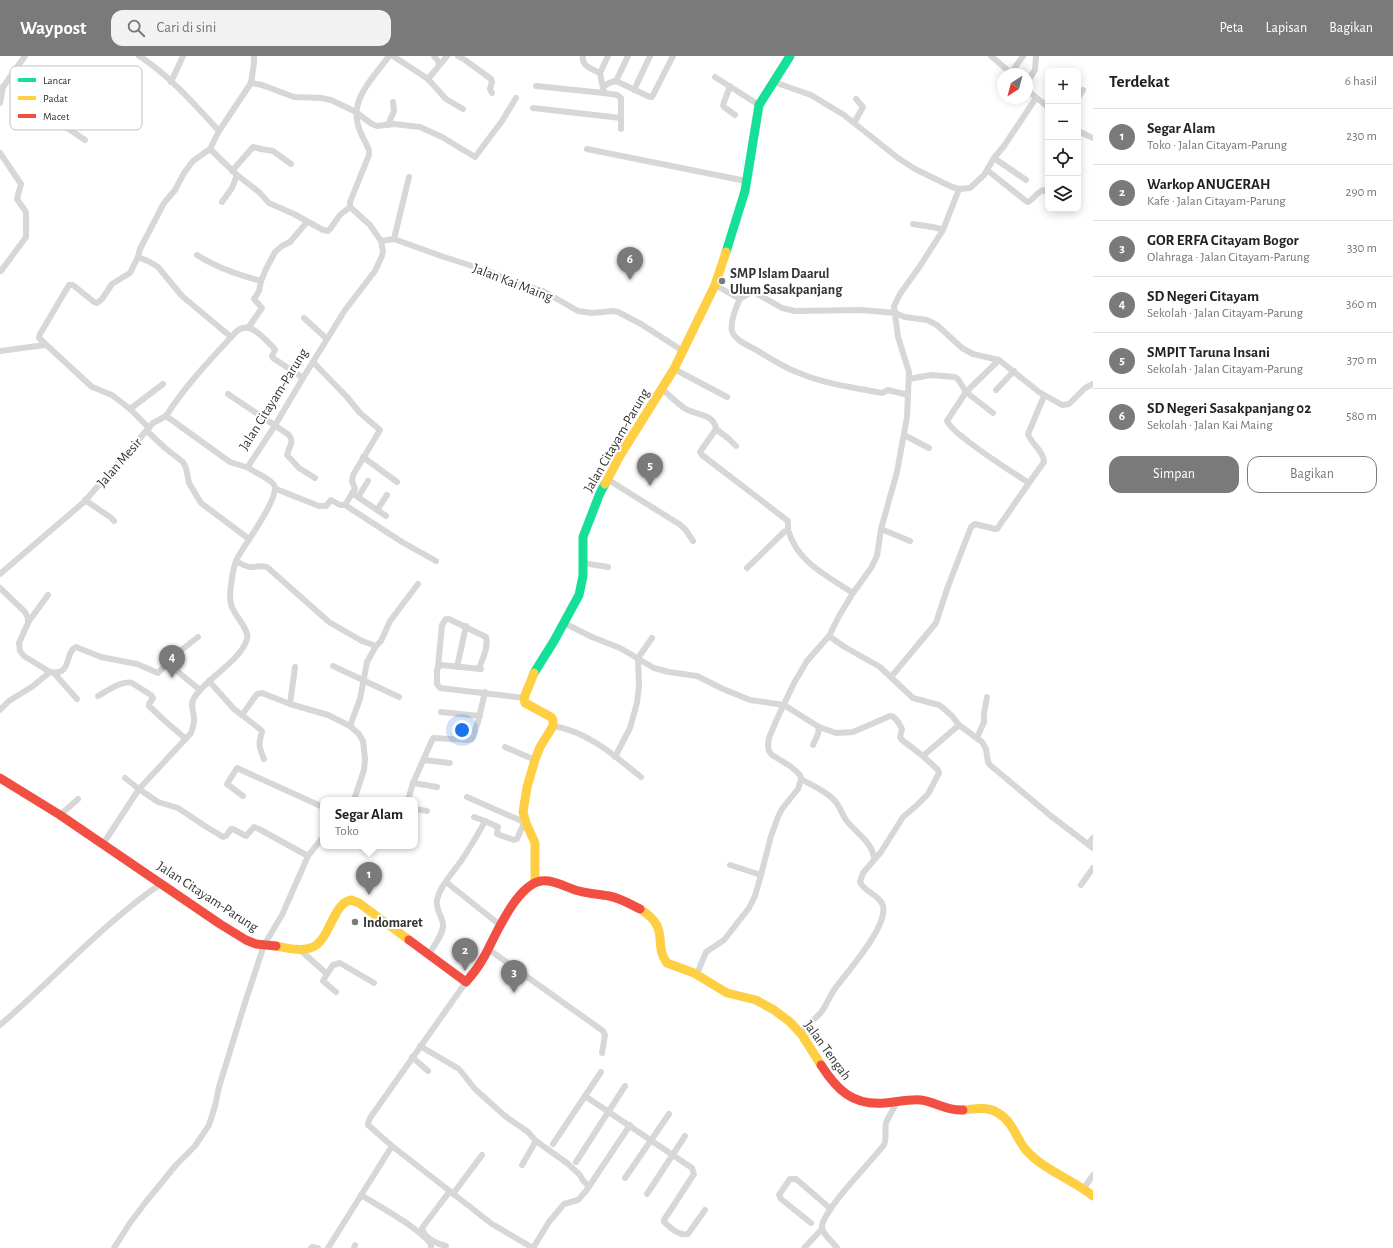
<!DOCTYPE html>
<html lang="id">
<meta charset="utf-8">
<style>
:root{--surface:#fff;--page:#f2f2f2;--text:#222;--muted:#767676;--line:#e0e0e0;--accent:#7a7a7a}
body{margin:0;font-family:"Alegreya Sans",sans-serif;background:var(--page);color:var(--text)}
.controls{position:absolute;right:12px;top:12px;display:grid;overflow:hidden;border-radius:8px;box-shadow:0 2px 10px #0003}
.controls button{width:36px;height:36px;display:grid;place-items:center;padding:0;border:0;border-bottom:1px solid var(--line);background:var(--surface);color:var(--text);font:20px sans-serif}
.compass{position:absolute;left:997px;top:12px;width:36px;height:36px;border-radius:50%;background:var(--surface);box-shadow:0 2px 10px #0003;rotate:216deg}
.you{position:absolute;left:462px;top:674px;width:14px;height:14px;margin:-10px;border:3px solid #fff;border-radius:50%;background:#1a73e8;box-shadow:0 0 0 6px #1a73e833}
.badge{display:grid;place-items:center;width:26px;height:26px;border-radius:50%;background:var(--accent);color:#fff;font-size:13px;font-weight:700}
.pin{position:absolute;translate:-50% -33px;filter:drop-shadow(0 1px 2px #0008)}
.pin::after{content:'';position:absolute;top:21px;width:14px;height:12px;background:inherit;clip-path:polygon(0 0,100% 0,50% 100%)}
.popup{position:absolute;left:320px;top:741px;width:98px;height:52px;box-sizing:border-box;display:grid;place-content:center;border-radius:8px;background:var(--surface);filter:drop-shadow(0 1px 3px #0005);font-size:13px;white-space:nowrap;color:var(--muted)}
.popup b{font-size:15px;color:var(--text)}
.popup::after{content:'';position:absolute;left:50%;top:100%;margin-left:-8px;border:8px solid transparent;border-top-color:var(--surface)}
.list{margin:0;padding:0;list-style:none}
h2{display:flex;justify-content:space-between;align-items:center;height:52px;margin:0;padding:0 16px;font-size:17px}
h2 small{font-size:13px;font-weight:400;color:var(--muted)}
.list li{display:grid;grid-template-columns:26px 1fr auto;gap:12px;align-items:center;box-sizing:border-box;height:56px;padding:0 16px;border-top:1px solid var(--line)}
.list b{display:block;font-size:15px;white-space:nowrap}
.list p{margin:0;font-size:13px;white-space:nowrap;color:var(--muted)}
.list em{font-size:13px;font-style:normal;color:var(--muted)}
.actions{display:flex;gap:8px;padding:12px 16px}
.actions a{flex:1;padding:9px 0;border:1px solid var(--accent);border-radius:12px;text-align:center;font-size:14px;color:var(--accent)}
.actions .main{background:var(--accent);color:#fff}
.icon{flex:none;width:22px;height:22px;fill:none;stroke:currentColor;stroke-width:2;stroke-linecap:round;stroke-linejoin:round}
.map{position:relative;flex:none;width:1093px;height:1192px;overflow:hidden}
header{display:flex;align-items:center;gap:24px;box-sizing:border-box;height:56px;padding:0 20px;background:var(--accent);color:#fff}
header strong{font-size:19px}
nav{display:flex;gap:22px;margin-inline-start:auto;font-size:14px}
.search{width:280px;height:36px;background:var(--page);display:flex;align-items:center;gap:10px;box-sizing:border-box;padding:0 14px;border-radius:12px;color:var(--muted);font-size:15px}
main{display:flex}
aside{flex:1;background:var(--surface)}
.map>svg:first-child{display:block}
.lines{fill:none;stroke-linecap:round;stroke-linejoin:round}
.street{stroke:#d7d7d7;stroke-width:6}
.fast{stroke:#16e098;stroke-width:9}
.slow{stroke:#ffcf43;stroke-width:9}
.jam{stroke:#f24e42;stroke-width:9}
.poi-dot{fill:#7a7a7a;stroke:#fff;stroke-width:1.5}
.labels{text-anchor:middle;stroke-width:4;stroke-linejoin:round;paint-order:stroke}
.poi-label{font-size:14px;font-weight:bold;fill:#333;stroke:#fff;text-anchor:start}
.street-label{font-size:14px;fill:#333;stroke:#fff}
.key{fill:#fff;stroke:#c2c2c2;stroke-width:1}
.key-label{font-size:11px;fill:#333}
</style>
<header>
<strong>Waypost</strong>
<div class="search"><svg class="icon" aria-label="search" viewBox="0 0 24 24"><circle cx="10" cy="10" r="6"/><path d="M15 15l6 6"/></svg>Cari di sini</div>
<nav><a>Peta</a><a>Lapisan</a><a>Bagikan</a></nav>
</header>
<main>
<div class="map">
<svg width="1093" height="1192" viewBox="0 0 1093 1192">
<rect width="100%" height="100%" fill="#fff"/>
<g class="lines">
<g class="street">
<path d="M 139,0 C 168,18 196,50 219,75"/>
<polyline points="393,0 428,23 446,43 463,53"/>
<polyline points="434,0 440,8"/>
<polyline points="458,0 465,4 491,23 492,26 490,33 492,37"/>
<path d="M 583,0 C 581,10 592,13 600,17 L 604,37 L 617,39 L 621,42 L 621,73"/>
<polyline points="991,0 1012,18"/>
<polyline points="600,17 608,0"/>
<polyline points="1011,17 1023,0"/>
<polyline points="715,21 759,49"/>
<polyline points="9,22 36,43 60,67 85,84"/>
<polyline points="428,23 447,0"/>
<polyline points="616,25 628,0"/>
<polyline points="171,26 183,0"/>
<polyline points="774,26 811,39 844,59 898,102 915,113 952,131 959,133 970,132 984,119 994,102 1004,90 1036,42"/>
<polyline points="1027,26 1035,14 1036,0"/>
<polyline points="251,27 254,7 254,0"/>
<polyline points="536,30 604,37"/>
<polyline points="730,30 723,49 724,51 735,59"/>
<polyline points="603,31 609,27 616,25 650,41 652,41 673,0"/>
<polyline points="0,33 3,31 25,0"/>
<polyline points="634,34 650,0"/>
<polyline points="1027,34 1048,51"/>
<polyline points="1078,42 1083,34"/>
<polyline points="0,47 3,31"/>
<polyline points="533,52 621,62"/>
<polyline points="854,67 863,51 856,43"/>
<polyline points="388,69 394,55 393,46"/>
<polyline points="1078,75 1093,82"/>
<polyline points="210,93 193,105 184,117 175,134 164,147 140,193 138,201 150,206 158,211 182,240 231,281"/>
<polyline points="587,93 746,125"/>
<polyline points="0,97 21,128 17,143 26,156 26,181 1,215"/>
<polyline points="994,102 1026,124"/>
<path d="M 987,114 L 1026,145 L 1028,146 C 1034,143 1036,137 1043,134 L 1048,137"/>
<polyline points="232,115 253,91 261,93 273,95 291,108"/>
<polyline points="222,146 232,132 237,119"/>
<polyline points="350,151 340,159 330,173 328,175 323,174 294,158 269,147 259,136 237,119 210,93 219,75 251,27 262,29 294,41 321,42 331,44 354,55 372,68 377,70 394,68 420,71 442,81 475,101 502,65 516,42"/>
<path d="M 913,168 C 923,170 933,170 943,174"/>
<polyline points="394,183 409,121"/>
<polyline points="381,185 394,183 444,201 488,215 513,226 543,235 578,255 592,257 613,255 618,256 641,268 683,295"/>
<path d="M 197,199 C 217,212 238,219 261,225 L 266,213 L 275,196 L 282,190 L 290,186 L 307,166"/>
<polyline points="138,201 130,217 112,228 102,243 97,247 94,246 73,229 69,229 40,278 39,282 92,331 112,339 130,353 149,372"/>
<polyline points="715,229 740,243 750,237 754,236 782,252 795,255 862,254 895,257 905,261 927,264 937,269 962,292 973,298 999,304 1039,336 1062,349 1069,348 1085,332 1093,328"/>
<path d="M 740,243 C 736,250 730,267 732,275 C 735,285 750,290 758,295 C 771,303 785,312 799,317 C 825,328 855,332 882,337 L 888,334 L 908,339"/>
<polyline points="304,262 327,283"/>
<polyline points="248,272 262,252 254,243 259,235 261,225"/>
<polyline points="0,295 45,289"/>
<polyline points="313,306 347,341 360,357 380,374 353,419 352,425 355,433 345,449 402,486 436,505"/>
<polyline points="674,313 727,341"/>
<polyline points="909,323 931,319 955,321 958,323 966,336 993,357"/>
<path d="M 662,333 C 669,339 676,346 684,352 C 694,359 714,357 716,373 L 700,396 L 702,399 L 788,465 L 788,474 L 784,476 L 747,512"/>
<polyline points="996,334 1014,315"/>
<path d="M 228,338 L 289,379 C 295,387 288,392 287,399 L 299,412 L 315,422"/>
<polyline points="130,353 163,328"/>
<path d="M 166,360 C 185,330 210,304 235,277 C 249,262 263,282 274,292 L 275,294 L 272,300 L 273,302 L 303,322"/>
<polyline points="716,373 729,383 736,390"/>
<polyline points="147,375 165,392 183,406 186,412 189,427 201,447 249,483"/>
<polyline points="904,379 929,392"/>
<polyline points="363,401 397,426"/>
<polyline points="607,423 679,468 685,473 693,485"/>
<path d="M 1029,427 L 1044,406 C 1044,395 1031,388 1028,378 L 1044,340"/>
<polyline points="276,433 319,450 326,450 331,444 340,449 345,449"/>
<polyline points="352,437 386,460"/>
<polyline points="358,441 368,425"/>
<polyline points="85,444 110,461 114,465"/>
<polyline points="377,454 387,439"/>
<polyline points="881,473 910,485"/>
<path d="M 788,474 C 798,507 826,519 853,537"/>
<path d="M 236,505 C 241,508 246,511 251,511 C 258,511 261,509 267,511 L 329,566 L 362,585 L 376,590 L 367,606 L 360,643 L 350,670"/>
<polyline points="583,507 608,511"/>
<polyline points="0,518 84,446 153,367 166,360 230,406 249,412"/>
<polyline points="0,532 25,556 28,562 28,567 19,587 20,595 24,600 50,616"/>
<polyline points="29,565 48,539"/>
<path d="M 564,567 L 592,581 L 620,592 L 654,612 L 669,616 L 697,620 L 723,633 L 750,644 L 784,649 L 819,671 L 836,677 L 853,676 L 890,660 C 896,660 899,668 902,673 L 900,681 L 902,684 L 923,700"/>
<polyline points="829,580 843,590 880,611 913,642 939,649 943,652 952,660 959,669 982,686 986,693 988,706 990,709 1051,760 1093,792"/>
<polyline points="376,590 381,585 390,565 418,528"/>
<polyline points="333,610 399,641"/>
<path d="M 438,611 L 442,569 L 446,563 L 449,563 L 486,581 C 489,591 482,603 479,613"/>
<polyline points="457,611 466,570"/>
<polyline points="481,613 441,609 437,613 437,628 440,632 524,642"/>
<polyline points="177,615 200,634"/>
<polyline points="54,617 77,643"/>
<path d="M 891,621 L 936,567 L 947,533 L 971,471 L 975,468 L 995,473 L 997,473 L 1029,427 C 1007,413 985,399 965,383 C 959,378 951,373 947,365 L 966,336 L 999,304"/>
<polyline points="209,625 234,653 242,659 257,638 262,637 290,648 328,659 350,670 359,678 363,685 365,703 364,714 354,744"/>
<path d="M 98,640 C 107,635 122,624 132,627 L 151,639 L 153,642 L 149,648 L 149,650 L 166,666 L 186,683"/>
<polyline points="290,648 295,611"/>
<path d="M 0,654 L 9,645 L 33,630 L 50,616 C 73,620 64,596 76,591 L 101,601 L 137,608 L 158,617 L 175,599 L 198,581"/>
<polyline points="441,656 480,660"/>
<path d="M 242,659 L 261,674 L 262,676 C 258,689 259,691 264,703"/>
<path d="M 553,670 C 587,675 615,700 641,721"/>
<polyline points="977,682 984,666 984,657 987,641"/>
<polyline points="813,689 818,678 819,671"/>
<polyline points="505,691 535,704"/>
<polyline points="615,701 630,672 637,647 639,630 638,602 652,582"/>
<polyline points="424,704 450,707"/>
<polyline points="125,722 139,733 158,746 178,752 205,770 223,781 226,780 231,773 233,773 246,780 254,771 259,773 308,800"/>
<polyline points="413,727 437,731"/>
<polyline points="243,740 227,728 237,712 323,751"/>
<polyline points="467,741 526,767"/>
<polyline points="408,744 413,727 433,682 469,684 472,683 478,666 485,636"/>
<polyline points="415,753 427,755"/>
<polyline points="60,759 78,743"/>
<polyline points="485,765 498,771 497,778 514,784 517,783 524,767"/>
<path d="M 103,788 L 139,733 L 191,677 C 192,673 194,669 194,665 C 195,657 189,650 194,642 C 206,622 241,605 247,583 C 250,573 233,559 231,548 C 230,543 230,535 231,530 C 232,521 233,511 237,503 C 243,490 281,441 274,429 C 271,423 255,417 249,412 L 249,409 L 274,371 L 303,322 L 345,254 L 375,215 L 382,200 L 383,195 L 381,185 L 370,169 L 350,151 L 350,146 L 369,99 L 369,94 C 366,86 360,78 358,69 C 350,42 375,20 389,0"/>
<polyline points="1088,788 1093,782"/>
<polyline points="874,804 881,796 903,761 916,750 928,738 939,717 938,714 923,700 959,669"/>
<polyline points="730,809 761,819"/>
<polyline points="446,826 500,869"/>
<polyline points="1081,829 1093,812"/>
<polyline points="299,893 327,918 323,925 336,936"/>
<polyline points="488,893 603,975 605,979 602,997"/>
<path d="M 429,899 C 433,890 444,878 443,868 C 442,860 435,852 437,844 C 441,827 456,814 465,799 C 472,788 479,777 485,765 L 474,761"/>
<polyline points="327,918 333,909 340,907 374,927"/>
<polyline points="697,918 706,896 724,884 749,852 755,840 761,819 771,780 778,761 782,753 798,733 800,727 801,723 800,719 796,715 790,710 772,699 769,695 768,689 769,682 776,665 794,627 807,605 829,580 839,560 853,537 871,512 877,500 881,473 897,416 907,361 909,316 898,281 894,250 900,238 920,210 943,174 959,133"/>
<polyline points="466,926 370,1062 368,1067 368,1069 392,1090 492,1168 533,1192"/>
<path d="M 0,969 C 55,922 102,868 162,827"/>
<path d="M 800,976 C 807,969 816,963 822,955 C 827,948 830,940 834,934 C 847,916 888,871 883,850 C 880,839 864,836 860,826 L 863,817 L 874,804 C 874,787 856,777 846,764 C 842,758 840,751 835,745 C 826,735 813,730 801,723"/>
<polyline points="420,990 459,1013 475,1033 505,1060 528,1076 536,1085 567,1107 580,1119 582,1123 588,1130"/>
<polyline points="412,1001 428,1015"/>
<polyline points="585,1040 601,1016"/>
<path d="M 553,1088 L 585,1040 L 692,1112 L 694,1118 L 664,1164 L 664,1166 C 671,1172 678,1180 688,1178 L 705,1154"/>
<polyline points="576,1106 625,1030"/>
<polyline points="522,1109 536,1085"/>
<polyline points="625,1122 669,1058"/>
<polyline points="1084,1132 1093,1119"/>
<polyline points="453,1138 482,1099"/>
<polyline points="647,1138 685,1080"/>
<path d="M 361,1139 C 382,1152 416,1170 431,1188 L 431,1192"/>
<polyline points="811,1167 781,1143 779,1139 790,1123 796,1123 831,1153"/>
<path d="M 446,1190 C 437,1188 424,1182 422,1172 L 450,1135"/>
<polyline points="114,1192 130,1167 145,1147 176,1109 195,1090 209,1069 215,1050 219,1031 243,953 264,889 282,859 308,800 323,781"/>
<polyline points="311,1192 312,1191 318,1192"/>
<polyline points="328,1192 392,1090"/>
<polyline points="354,1192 355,1189"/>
<polyline points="533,1192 549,1166 564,1148 578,1144 586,1135 630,1069"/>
<polyline points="804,1192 822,1173"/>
<path d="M 837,1192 C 833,1186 821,1177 822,1170 C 824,1153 870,1107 883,1090 C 888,1084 884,1074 886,1067 C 889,1059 894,1052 898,1045"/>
</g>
<g class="fast">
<polyline points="726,196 745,135 759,49 790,0"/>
<polyline points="534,617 554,585 579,539 583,520 583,481 600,437 605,428"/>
</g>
<g class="slow">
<polyline points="605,428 621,398 674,313 715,229 726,196"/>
<polyline points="534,617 524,642 525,647 551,661 553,664 553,670 540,691 535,704 527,731 523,756 526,767 535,787 535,826"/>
<path d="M 640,853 C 672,873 652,887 667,907 L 694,917 L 727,937 L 756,944 L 774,954 L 790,966 L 802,979 L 821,1009"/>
<path d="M 276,890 C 287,892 302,896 313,891 C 330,883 333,847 351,844 L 359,847 L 409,884"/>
<path d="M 963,1054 C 975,1053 987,1050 998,1057 C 1012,1065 1016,1081 1025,1093 C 1043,1114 1072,1123 1093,1140"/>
</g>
<g class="jam">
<polyline points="0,722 60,759 220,868 246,884 256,888 276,890"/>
<path d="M 409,884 L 466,926 C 473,918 479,910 484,901 C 495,881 516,829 541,825 C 553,823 567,832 579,835 C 589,838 599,838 609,840 C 620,842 630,848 640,853"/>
<path d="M 821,1009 C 837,1034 853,1050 885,1047 C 897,1046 909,1043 921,1044 C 936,1046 947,1055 963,1054"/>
</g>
</g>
<g class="poi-dot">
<circle cx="722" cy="225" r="4"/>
<circle cx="355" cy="866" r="4"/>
</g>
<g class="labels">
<g class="poi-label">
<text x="730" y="222">SMP Islam Daarul<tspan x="730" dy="16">Ulum Sasakpanjang</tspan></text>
<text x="363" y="871">Indomaret</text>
</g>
<g class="street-label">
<text transform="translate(513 226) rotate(21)" y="5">Jalan Kai Maing</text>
<text transform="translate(273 343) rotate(-58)" y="5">Jalan Citayam-Parung</text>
<text transform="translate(616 384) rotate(-60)" y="5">Jalan Citayam-Parung</text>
<text transform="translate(119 406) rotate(-49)" y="5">Jalan Mesir</text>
<text transform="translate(208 840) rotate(33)" y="5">Jalan Citayam-Parung</text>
<text transform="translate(828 994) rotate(54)" y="5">Jalan Tengah</text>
</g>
</g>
<rect x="10" y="10" width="132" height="64" rx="6" class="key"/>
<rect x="18" y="22" width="18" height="4" fill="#16e098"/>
<rect x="18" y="40" width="18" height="4" fill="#ffcf43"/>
<rect x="18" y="58" width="18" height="4" fill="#f24e42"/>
<g class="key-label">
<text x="43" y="28">Lancar</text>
<text x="43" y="46">Padat</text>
<text x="43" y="64">Macet</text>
</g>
</svg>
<div class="controls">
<button>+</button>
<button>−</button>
<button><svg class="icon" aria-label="locate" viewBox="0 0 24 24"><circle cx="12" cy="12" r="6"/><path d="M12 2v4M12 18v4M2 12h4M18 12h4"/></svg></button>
<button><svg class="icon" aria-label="layers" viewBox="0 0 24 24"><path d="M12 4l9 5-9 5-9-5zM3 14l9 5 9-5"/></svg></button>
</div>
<svg class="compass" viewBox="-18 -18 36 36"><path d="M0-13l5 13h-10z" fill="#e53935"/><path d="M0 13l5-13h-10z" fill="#767676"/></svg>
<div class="you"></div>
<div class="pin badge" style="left:369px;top:839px">1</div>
<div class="popup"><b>Segar Alam</b>Toko</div>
<div class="pin badge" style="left:465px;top:915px">2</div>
<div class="pin badge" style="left:514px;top:937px">3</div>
<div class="pin badge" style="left:172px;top:622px">4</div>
<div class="pin badge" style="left:650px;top:430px">5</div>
<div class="pin badge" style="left:630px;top:224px">6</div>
</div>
<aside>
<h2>Terdekat<small>6 hasil</small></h2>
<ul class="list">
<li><span class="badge">1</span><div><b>Segar Alam</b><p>Toko · Jalan Citayam-Parung</p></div><em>230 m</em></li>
<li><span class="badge">2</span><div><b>Warkop ANUGERAH</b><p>Kafe · Jalan Citayam-Parung</p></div><em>290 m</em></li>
<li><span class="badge">3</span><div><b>GOR ERFA Citayam Bogor</b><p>Olahraga · Jalan Citayam-Parung</p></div><em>330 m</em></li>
<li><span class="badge">4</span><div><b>SD Negeri Citayam</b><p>Sekolah · Jalan Citayam-Parung</p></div><em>360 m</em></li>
<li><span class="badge">5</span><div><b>SMPIT Taruna Insani</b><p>Sekolah · Jalan Citayam-Parung</p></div><em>370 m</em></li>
<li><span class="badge">6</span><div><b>SD Negeri Sasakpanjang 02</b><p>Sekolah · Jalan Kai Maing</p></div><em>580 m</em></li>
</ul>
<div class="actions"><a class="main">Simpan</a><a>Bagikan</a></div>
</aside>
</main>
